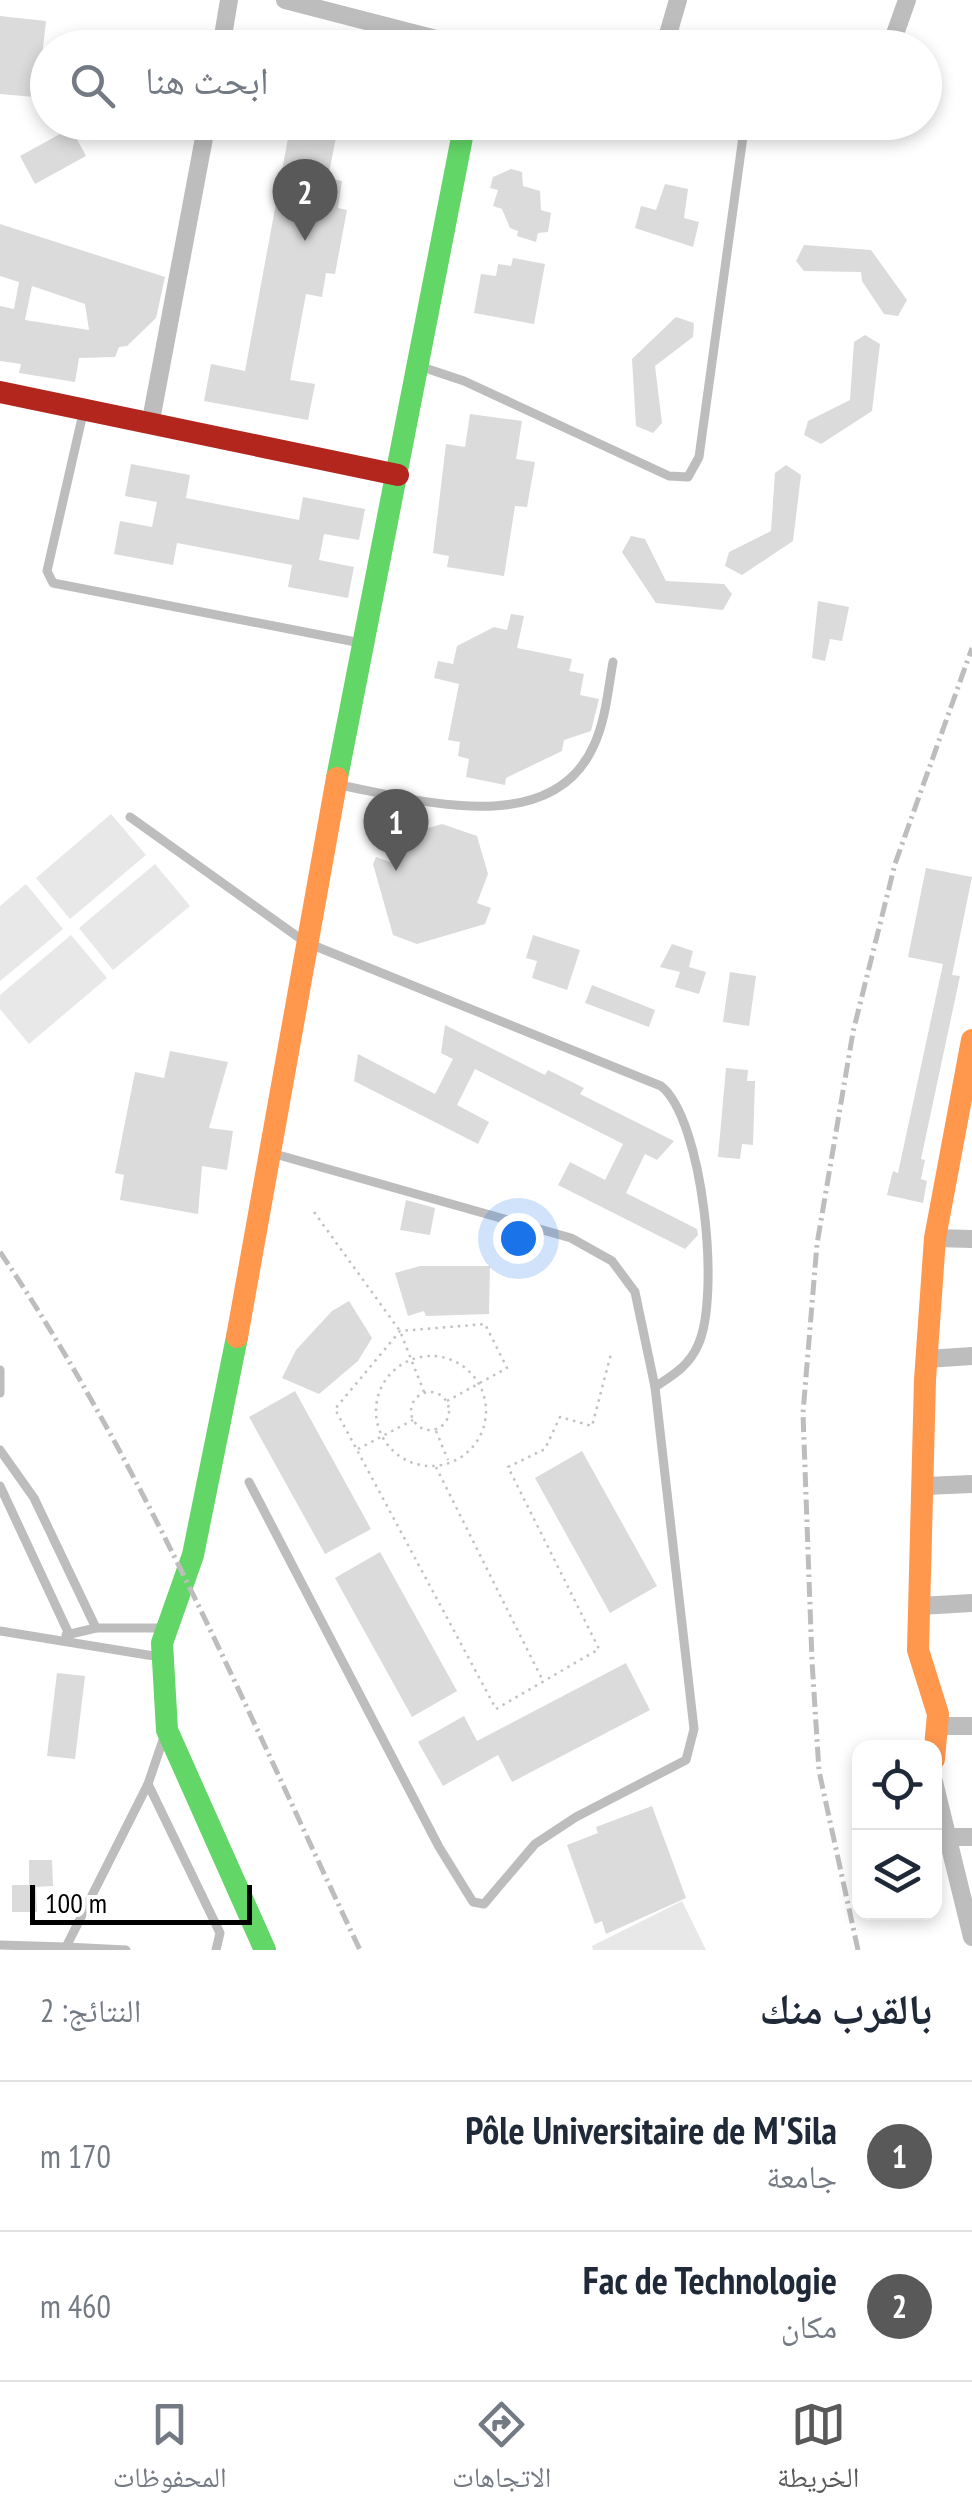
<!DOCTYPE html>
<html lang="ar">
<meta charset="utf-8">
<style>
:root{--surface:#fff;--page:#f6f6f7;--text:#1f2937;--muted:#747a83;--line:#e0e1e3;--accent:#595959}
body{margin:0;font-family:"PT Sans Narrow","Noto Naskh Arabic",sans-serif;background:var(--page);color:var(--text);direction:rtl}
.controls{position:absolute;right:30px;bottom:30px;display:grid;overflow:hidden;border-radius:20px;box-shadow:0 5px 15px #0003}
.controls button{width:90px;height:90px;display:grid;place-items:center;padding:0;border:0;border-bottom:2px solid var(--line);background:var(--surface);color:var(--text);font:50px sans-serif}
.scale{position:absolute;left:30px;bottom:25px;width:222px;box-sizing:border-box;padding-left:10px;border:5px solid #000;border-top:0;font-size:28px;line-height:35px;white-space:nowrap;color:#000;-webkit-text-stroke:8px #fff;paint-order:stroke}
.you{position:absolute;left:518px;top:1238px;width:35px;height:35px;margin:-25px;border:8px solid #fff;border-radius:50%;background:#1a73e8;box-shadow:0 0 0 15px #1a73e833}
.badge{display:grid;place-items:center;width:65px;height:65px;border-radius:50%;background:var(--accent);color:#fff;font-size:32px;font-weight:700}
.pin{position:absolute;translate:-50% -82px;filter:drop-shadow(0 2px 5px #0008)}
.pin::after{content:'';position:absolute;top:52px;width:35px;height:30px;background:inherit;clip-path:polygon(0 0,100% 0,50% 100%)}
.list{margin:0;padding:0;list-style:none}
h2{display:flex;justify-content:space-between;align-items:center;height:130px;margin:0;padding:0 40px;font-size:42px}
h2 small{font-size:32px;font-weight:400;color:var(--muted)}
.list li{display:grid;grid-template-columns:65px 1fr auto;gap:30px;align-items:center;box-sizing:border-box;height:150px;padding:0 40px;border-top:2px solid var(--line)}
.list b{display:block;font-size:38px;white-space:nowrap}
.list p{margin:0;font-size:32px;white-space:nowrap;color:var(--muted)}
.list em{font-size:32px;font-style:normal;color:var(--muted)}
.icon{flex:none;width:55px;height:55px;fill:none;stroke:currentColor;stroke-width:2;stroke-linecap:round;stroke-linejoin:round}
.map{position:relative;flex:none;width:972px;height:1950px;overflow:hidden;direction:ltr}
.search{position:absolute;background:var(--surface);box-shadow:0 5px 15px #0003;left:30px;right:30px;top:30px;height:110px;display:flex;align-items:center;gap:25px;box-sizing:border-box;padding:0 35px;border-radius:55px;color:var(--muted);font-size:38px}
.sheet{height:430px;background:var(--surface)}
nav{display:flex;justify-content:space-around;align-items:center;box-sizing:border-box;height:140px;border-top:2px solid var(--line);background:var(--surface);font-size:28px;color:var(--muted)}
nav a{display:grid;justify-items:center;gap:5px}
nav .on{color:var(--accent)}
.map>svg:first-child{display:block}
.pitch{fill:#e8e8e8}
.building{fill:#dbdbdb;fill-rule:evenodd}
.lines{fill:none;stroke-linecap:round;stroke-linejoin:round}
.path{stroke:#c2c2c2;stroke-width:2.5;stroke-dasharray:2.5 5;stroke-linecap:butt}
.lane{stroke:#bdbdbd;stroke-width:9}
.street{stroke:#bdbdbd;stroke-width:18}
.fast{stroke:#63d668;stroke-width:22}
.slow{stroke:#ff974d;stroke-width:22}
.jam{stroke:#b3261e;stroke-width:22}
.rail{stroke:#bdbdbd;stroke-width:5;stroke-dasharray:15 5 2.5 5;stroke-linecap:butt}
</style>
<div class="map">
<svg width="972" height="1950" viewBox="0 0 972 1950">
<rect width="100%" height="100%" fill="#fff"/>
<g class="pitch">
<polygon points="111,814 146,855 70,919 36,878"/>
<polygon points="155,864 190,906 113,970 79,928"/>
<polygon points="26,884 63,929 0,981 0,906"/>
<polygon points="71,935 107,978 29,1044 0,1009 0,995"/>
<polygon points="682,1901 706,1950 593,1950 592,1946"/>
</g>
<g class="building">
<polygon points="0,16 46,21 42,57 48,58 46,98 0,94"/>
<polygon points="291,122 339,122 328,178 342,181 338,208 347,210 335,274 326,273 322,297 306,294 290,380 315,384 308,420 204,401 211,364 245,371"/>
<polygon points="71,128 86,156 35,184 20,156"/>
<polygon points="511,169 522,172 523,186 540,191 541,210 551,213 548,232 538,233 536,242 517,236 518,231 510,228 502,209 493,206 498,190 490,188 493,177"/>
<polygon points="665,184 688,189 684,218 699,222 693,247 635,228 641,206 656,210"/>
<path d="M 0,224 L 165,277 L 156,318 L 127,346 L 119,347 L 115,357 L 79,358 L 75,382 L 19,373 L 21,364 L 0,361 L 0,306 L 14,309 L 19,282 L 0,276 ZM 32,286 L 85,304 L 89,330 L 25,320 Z"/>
<polygon points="804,245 871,250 907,300 898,316 884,314 862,281 861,272 804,271 796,261"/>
<polygon points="513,258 545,264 534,324 474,313 481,274 496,276 498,264 511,266"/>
<polygon points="676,317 694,323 693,337 655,366 662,423 653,433 636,426 632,359"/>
<polygon points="865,335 880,344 872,411 821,444 804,435 808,421 850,400 854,342"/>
<polygon points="470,414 522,421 516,459 535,462 527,507 515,506 504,576 447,567 449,556 433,553 446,444 465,447"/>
<polygon points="131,464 190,475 186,498 299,520 303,497 365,509 359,540 324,534 319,560 354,567 348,598 288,587 292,565 177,543 173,565 114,554 120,521 152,527 157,502 125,496"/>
<polygon points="786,465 801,475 793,541 742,575 725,566 729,552 771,531 775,473"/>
<polygon points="631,536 645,539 666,581 724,584 732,594 723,610 656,603 622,552"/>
<polygon points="818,601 849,607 842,641 830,639 825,661 812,658"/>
<polygon points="511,614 524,616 517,648 572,659 569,671 584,674 580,695 599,699 591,731 564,740 562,751 506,778 505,785 466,777 469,759 458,756 460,742 448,740 459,684 434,678 438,661 453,664 457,646 494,627 507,630"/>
<polygon points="442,824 477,836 488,874 477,903 491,908 485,924 417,944 393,935 373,864 376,857 393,863 404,835"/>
<polygon points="926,868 972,877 952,975 960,976 921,1159 925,1160 921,1179 927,1181 923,1203 887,1195 893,1171 898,1173 943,964 908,957"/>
<polygon points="533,935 580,950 567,990 532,978 537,961 526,958"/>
<polygon points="672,944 693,951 689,967 706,972 699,994 675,987 680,972 660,967"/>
<polygon points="730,972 756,976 749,1026 723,1022"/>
<polygon points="592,985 655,1010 649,1027 585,1003"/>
<polygon points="445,1025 545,1075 548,1070 584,1088 580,1094 674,1141 657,1160 645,1154 626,1193 697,1229 698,1235 685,1249 558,1185 570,1162 605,1180 623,1144 475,1069 457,1105 489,1122 478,1144 354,1081 358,1054 435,1094 453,1059 441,1053"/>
<polygon points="170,1051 228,1062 209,1128 233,1131 227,1170 202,1166 198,1214 120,1200 124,1175 115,1173 135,1072 164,1078"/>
<polygon points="726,1068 748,1070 747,1081 755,1081 753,1145 742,1144 740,1159 718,1157"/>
<polygon points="406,1200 435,1208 430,1235 400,1230"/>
<polygon points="420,1266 490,1266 489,1314 426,1316 424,1311 408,1316 395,1273"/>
<polygon points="349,1301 372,1338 358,1361 319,1394 282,1378 296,1350 332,1311"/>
<polygon points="295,1391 371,1529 325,1554 249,1417"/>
<polygon points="582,1451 657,1586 610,1613 535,1478"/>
<polygon points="380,1552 457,1691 412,1717 335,1578"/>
<polygon points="626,1663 650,1710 512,1782 498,1755 443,1786 418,1742 464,1716 477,1741"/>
<polygon points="57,1673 85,1676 75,1759 47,1756"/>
<polygon points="652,1806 686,1898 606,1934 602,1921 595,1924 567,1845 598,1833 596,1827"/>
<polygon points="29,1860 52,1860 53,1886 36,1887 37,1912 12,1912 12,1885 29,1885"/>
</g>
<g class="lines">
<g class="path">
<polyline points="314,1212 400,1331 424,1392"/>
<circle cx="431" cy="1411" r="55"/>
<circle cx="430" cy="1411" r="19"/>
<polyline points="447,1401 507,1368 485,1324 400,1331 335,1409 496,1709 599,1649 508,1467 545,1449 560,1417 592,1426 611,1354"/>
<polyline points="436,1431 448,1460"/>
<polyline points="358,1449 413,1420"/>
<polyline points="436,1467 542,1679"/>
</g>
<g class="lane">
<polyline points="422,367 464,381 669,476 688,477 699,457 745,122"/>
<polyline points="84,409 47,571 53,583 361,643"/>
<path d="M 339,785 C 416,799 552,841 594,745 C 606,719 608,689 613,662"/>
<path d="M 130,817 L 305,942 L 661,1086 C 703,1119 721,1296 698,1345 C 689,1366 673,1375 655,1387"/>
<polyline points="0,1370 0,1393"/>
<polyline points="0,1450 34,1498 96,1628"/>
<polyline points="249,1482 439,1847 473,1902 484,1904 535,1844 576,1817 686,1760 694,1729 655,1387 635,1292 612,1261 571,1238 275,1154"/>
<polyline points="0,1486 69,1634"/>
<polyline points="0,1631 160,1657"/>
<polyline points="66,1635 96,1628 164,1628"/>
<polyline points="148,1784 220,1933 216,1950"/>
<polyline points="0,1945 66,1947 148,1784 164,1737"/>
<polyline points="66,1947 126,1950"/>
</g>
<g class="street">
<polyline points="285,0 471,48"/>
<polyline points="221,48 229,0"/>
<polyline points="664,48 678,0"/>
<polyline points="890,48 907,0"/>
<polyline points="793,122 829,126 838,122"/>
<polyline points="151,420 207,122"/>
<polyline points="935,1238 972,1239"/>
<polyline points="927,1359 972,1356"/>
<polyline points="926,1486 972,1484"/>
<polyline points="920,1606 972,1603"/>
<polyline points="938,1726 972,1726"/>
<polyline points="934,1782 972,1937"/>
<polyline points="949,1837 972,1837"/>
</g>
<g class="fast">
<polyline points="337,778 465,122"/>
<polyline points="237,1337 193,1555 162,1643 167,1730 265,1950"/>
</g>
<g class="slow">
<polyline points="237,1337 337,778"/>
<polyline points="934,1759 938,1714 918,1650 925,1380 935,1238 972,1040"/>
</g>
<polyline class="jam" points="0,392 398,475"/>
<g class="rail">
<path d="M 0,1252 C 145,1466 249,1717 360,1950"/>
<polyline points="858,1950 819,1771 812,1661 803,1413 817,1244 853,1032 895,864 972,648"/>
</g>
</g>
</svg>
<div class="controls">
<button><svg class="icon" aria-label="locate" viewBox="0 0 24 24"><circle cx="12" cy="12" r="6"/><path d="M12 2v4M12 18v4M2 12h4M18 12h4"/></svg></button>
<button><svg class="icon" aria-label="layers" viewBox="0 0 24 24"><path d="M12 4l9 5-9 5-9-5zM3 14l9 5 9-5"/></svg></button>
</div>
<div class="scale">100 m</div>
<div class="you"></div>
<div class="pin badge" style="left:396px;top:871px">1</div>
<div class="pin badge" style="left:305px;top:241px">2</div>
<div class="search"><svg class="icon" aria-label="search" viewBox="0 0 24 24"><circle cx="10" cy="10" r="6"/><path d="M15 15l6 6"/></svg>ابحث هنا</div>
</div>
<section class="sheet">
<h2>بالقرب منك<small>النتائج: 2</small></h2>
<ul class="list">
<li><span class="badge">1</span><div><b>Pôle Universitaire de M'Sila</b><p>جامعة</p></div><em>170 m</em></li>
<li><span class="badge">2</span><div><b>Fac de Technologie</b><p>مكان</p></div><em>460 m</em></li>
</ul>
</section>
<nav>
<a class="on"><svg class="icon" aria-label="map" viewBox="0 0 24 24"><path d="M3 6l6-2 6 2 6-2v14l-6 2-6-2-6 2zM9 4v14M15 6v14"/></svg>الخريطة</a>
<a><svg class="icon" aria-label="directions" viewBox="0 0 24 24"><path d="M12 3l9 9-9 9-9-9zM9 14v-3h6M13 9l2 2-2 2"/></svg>الاتجاهات</a>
<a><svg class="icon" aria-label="saved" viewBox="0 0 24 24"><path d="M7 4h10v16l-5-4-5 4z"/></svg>المحفوظات</a>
</nav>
